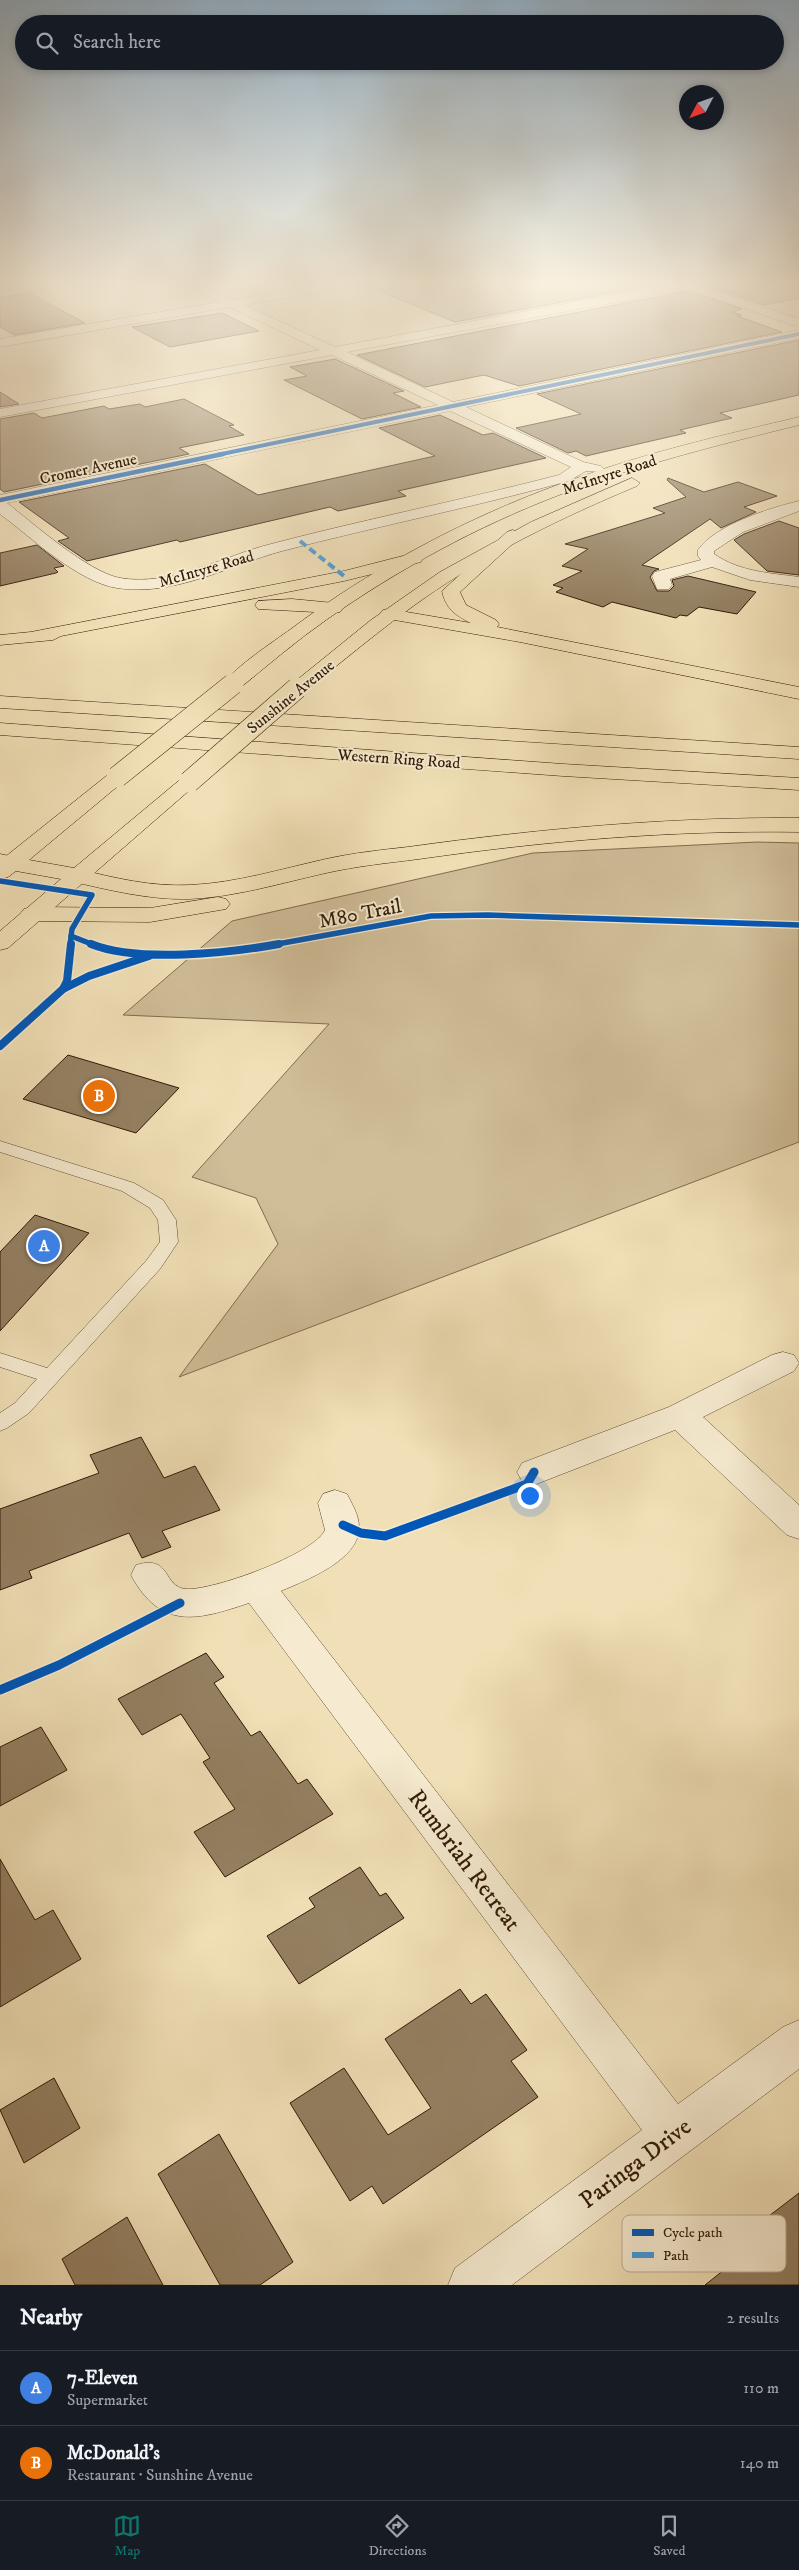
<!DOCTYPE html>
<meta charset="utf-8">
<style>
:root{--surface:#171b24;--page:#20242c;--text:#f1f3f6;--muted:#9ea1a6;--line:#363941;--accent:#0f766e}
body{margin:0;font-family:"IM FELL DW Pica",serif;background:var(--page);color:var(--text)}
.compass{position:absolute;left:679px;top:85px;width:45px;height:45px;border-radius:50%;background:var(--surface);box-shadow:0 2px 8px #0003;rotate:229deg}
.you{position:absolute;left:529px;top:1495px;width:18px;height:18px;margin:-12px;border:4px solid #fff;border-radius:50%;background:#1a73e8;box-shadow:0 0 0 8px #1a73e833}
.badge{display:grid;place-items:center;width:32px;height:32px;border-radius:50%;background:var(--accent);color:#fff;font-size:16px;font-weight:700}
.pin{position:absolute;translate:-50% -50%;border:2px solid #fff;box-shadow:0 1px 5px #0006}
.list{margin:0;padding:0;list-style:none}
h2{display:flex;justify-content:space-between;align-items:center;height:65px;margin:0;padding:0 20px;font-size:21px}
h2 small{font-size:16px;font-weight:400;color:var(--muted)}
.list li{display:grid;grid-template-columns:32px 1fr auto;gap:15px;align-items:center;box-sizing:border-box;height:75px;padding:0 20px;border-top:1px solid var(--line)}
.list b{display:block;font-size:19px;white-space:nowrap}
.list p{margin:0;font-size:16px;white-space:nowrap;color:var(--muted)}
.list em{font-size:16px;font-style:normal;color:var(--muted)}
.icon{flex:none;width:28px;height:28px;fill:none;stroke:currentColor;stroke-width:2;stroke-linecap:round;stroke-linejoin:round}
.map{position:relative;flex:none;width:799px;height:2285px;overflow:hidden}
.search{position:absolute;background:var(--surface);box-shadow:0 2px 8px #0003;left:15px;right:15px;top:15px;height:55px;display:flex;align-items:center;gap:12px;box-sizing:border-box;padding:0 18px;border-radius:28px;color:var(--muted);font-size:19px}
.sheet{height:215px;background:var(--surface)}
nav{display:flex;justify-content:space-around;align-items:center;box-sizing:border-box;height:70px;border-top:1px solid var(--line);background:var(--surface);font-size:14px;color:var(--muted)}
nav a{display:grid;justify-items:center;gap:2px}
nav .on{color:var(--accent)}
.map>svg:first-child{display:block}
.green{fill:#d0be99;stroke:#806c50}
.building{fill:#948062;stroke:#301906}
.lines{fill:none;stroke-linecap:round;stroke-linejoin:round}
.lane-casing{stroke:#604b32;stroke-width:1}
.street-casing{stroke:#604b32;stroke-width:1}
.primary-casing{stroke:#301906;stroke-width:1}
.highway-casing{stroke:#301906;stroke-width:1}
.lane{fill:#f6ebd0;fill-rule:evenodd}
.street{fill:#f6ebd0;fill-rule:evenodd}
.primary{fill:#f1e0b7;fill-rule:evenodd}
.highway{fill:#f1e0b7;fill-rule:evenodd}
.primary-bridge-casing{stroke:#301906;stroke-width:22;stroke-linecap:butt}
.primary-bridge{stroke:#f1e0b7;stroke-width:21}
.quiet{stroke:#3e9bdd;stroke-width:4;stroke-dasharray:8 4;stroke-linecap:butt}
.cycleway-far4-casing{stroke:#f6ebd0;stroke-width:5}
.cycleway-far3-casing{stroke:#f6ebd0;stroke-width:6}
.cycleway-far2-casing{stroke:#f6ebd0;stroke-width:8}
.cycleway-far1-casing{stroke:#f6ebd0;stroke-width:11}
.cycleway-casing{stroke:#f6ebd0;stroke-width:12}
.cycleway-far4{stroke:#0057b8;stroke-width:4}
.cycleway-far3{stroke:#0057b8;stroke-width:4.5}
.cycleway-far2{stroke:#0057b8;stroke-width:5.5}
.cycleway-far1{stroke:#0057b8;stroke-width:8}
.cycleway{stroke:#0057b8;stroke-width:9}
.labels{text-anchor:middle;stroke-width:4;stroke-linejoin:round;paint-order:stroke}
.far-street-label{font-size:16px;fill:#301906;stroke:#f6ebd0}
.street-label{font-size:20px;fill:#301906;stroke:#f6ebd0}
.near-street-label{font-size:24px;fill:#301906;stroke:#f6ebd0}
.key{fill:#f6ebd0;stroke:#bbac93;stroke-width:1}
.key-label{font-size:14px;fill:#301906}
</style>
<div class="map">
<svg width="799" height="2285" viewBox="0 0 799 2285">
<rect width="100%" height="100%" fill="#f1e0b7"/>
<filter id="stains"><feTurbulence type="fractalNoise" baseFrequency=".004" numOctaves="4"/><feColorMatrix values="0 0 0 0 .2 0 0 0 0 .09 0 0 0 0 .02 0 0 0 .5 -.17"/></filter>
<radialGradient id="worn" r=".72"><stop offset=".6" stop-color="#630" stop-opacity="0"/><stop offset="1" stop-color="#630" stop-opacity=".3"/></radialGradient>
<polygon class="green" points="757,842 799,843 799,1142 179,1377 278,1244 256,1198 192,1177 329,1024 123,1015 232,921 533,853"/>
<g class="building">
<polygon points="433,283 664,283 455,322 362,284"/>
<polygon points="708,283 799,283 799,298 764,305 706,285"/>
<polygon points="688,291 742,309 732,312 742,315 737,316 782,332 519,386 484,375 425,387 357,355"/>
<polygon points="29,293 85,323 14,335 0,327 0,298"/>
<polygon points="222,313 259,331 170,347 132,327"/>
<polygon points="799,340 799,395 720,413 732,418 680,430 686,433 586,456 576,451 568,453 516,428 581,414 537,394"/>
<polygon points="335,359 404,391 393,393 421,407 362,419 284,380 307,376 290,367"/>
<polygon points="0,392 19,404 0,407"/>
<polygon points="184,399 234,425 229,426 244,435 179,448 189,454 4,492 0,489 0,419 34,413 42,418 104,406 109,409 140,404 145,407"/>
<polygon points="440,415 483,435 493,433 546,458 398,491 406,496 338,511 330,507 180,542 177,540 87,561 58,541 69,538 19,502 205,464 258,495 435,456 379,428"/>
<polygon points="668,478 704,492 738,482 777,496 744,507 756,512 721,528 710,519 642,565 659,569 654,571 650,577 657,591 669,591 674,586 672,580 688,576 756,592 737,614 699,607 687,616 680,615 676,618 612,602 603,607 556,592 563,588 553,585 582,571 562,566 588,549 565,544 665,513 653,508 686,497 667,480"/>
<polygon points="779,521 799,528 799,575 767,571 734,540 744,534"/>
<polygon points="37,545 64,566 54,568 58,572 56,573 0,586 0,553"/>
<polygon points="68,1055 179,1088 136,1133 23,1099"/>
<polygon points="35,1215 89,1233 0,1331 0,1252"/>
<polygon points="141,1437 164,1478 195,1466 220,1510 162,1531 171,1547 142,1558 129,1533 29,1571 32,1578 0,1590 0,1509 99,1473 90,1455"/>
<polygon points="206,1653 224,1677 214,1683 251,1736 260,1731 298,1784 307,1779 333,1814 225,1877 194,1832 235,1809 203,1762 210,1758 181,1714 142,1735 118,1699"/>
<polygon points="41,1727 67,1770 0,1806 0,1747"/>
<polygon points="0,1859 35,1920 53,1910 81,1959 0,2007"/>
<polygon points="360,1867 380,1896 386,1893 404,1918 299,1984 267,1936 315,1907 309,1898"/>
<polygon points="460,1989 471,2004 486,1994 527,2050 511,2061 538,2097 383,2204 372,2186 350,2201 290,2103 344,2068 388,2135 431,2108 385,2039"/>
<polygon points="54,2078 80,2128 24,2163 0,2110"/>
<polygon points="219,2134 293,2262 260,2285 220,2285 158,2174"/>
<polygon points="799,2193 799,2285 705,2285 778,2227 769,2216"/>
<polygon points="127,2217 163,2285 75,2285 62,2259"/>
</g>
<g class="lines">
<defs>
<polygon id="lane" points="0,1141 134,1183 163,1200 176,1220 178,1242 160,1269 29,1413 7,1428 0,1431 0,1413 15,1403 37,1379 0,1367 0,1353 47,1368 146,1261 160,1242 158,1220 150,1208 122,1191 0,1152"/>
<g id="street">
<polygon points="0,283 12,283 0,288"/>
<path d="M 182,283 L 198,283 L 233,300 L 329,283 L 358,283 L 352,287 L 245,305 L 335,347 L 676,283 L 706,283 L 702,286 L 799,319 L 799,327 L 688,289 L 347,352 L 453,402 L 799,330 L 799,338 L 466,407 L 583,462 L 601,466 L 604,469 L 601,472 L 586,471 L 569,481 C 474,507 378,526 282,551 C 230,565 174,597 117,588 C 78,582 32,538 0,514 L 0,495 L 438,405 L 332,355 L 0,417 L 0,409 L 320,350 L 230,307 L 0,347 L 0,339 L 219,302 ZM 450,411 L 571,467 L 559,475 C 463,500 366,519 271,544 C 223,556 171,587 120,578 C 88,572 34,524 7,503 Z"/>
<path d="M 799,501 L 799,511 L 743,532 L 714,551 L 714,554 C 740,572 770,573 799,577 L 799,587 L 750,580 L 712,567 L 670,579 L 672,585 L 669,589 L 657,589 L 652,576 L 655,572 L 701,560 L 698,556 L 698,550 C 715,525 770,508 799,501 Z"/>
<polygon points="783,1352 794,1355 799,1363 794,1371 703,1417 799,1505 799,1539 787,1535 675,1430 534,1485 522,1481 517,1472 522,1463 669,1407 772,1355"/>
<path d="M 335,1490 L 347,1494 C 352,1504 359,1515 359,1527 C 360,1560 306,1580 281,1591 L 678,2104 L 783,2027 L 799,2020 L 799,2069 L 512,2285 L 448,2285 L 455,2268 L 642,2130 L 249,1603 C 198,1620 161,1631 131,1575 L 136,1565 C 172,1554 162,1587 186,1589 C 212,1591 315,1554 325,1530 L 318,1503 L 323,1494 Z"/>
</g>
<g id="primary">
<path d="M 799,417 L 799,425 C 718,445 637,465 559,495 C 478,526 397,570 326,620 C 296,641 268,665 240,688 L 226,688 L 223,684 C 235,667 273,642 291,629 C 376,565 476,513 577,478 C 649,452 724,435 799,417 Z"/>
<path d="M 632,478 L 640,483 L 637,486 C 563,517 490,552 423,599 C 382,628 343,661 304,692 L 290,692 L 287,688 L 371,620 L 440,572 L 531,522 Z"/>
<polygon points="117,771 124,773 127,777 124,781 29,860 74,868 182,778 189,776 196,778 199,782 8,948 0,950 0,931 61,879 16,871 8,877 0,879 0,861 110,773"/>
</g>
<g id="highway">
<path d="M 513,530 L 521,535 L 519,538 L 460,592 L 466,605 L 496,620 L 499,624 L 497,627 L 799,687 L 799,699 L 520,642 L 389,619 L 383,618 L 380,614 L 383,610 L 389,609 L 471,623 C 456,616 445,608 442,591 L 507,532 Z"/>
<polygon points="415,553 421,554 423,558 421,562 344,581 61,636 53,640 0,645 0,635 31,632 344,571"/>
<polygon points="292,599 334,603 340,604 343,608 340,612 334,613 258,609 255,605 258,601"/>
<polygon points="0,696 799,747 799,759 0,708"/>
<polygon points="0,723 563,764 799,778 799,790 563,776 0,735"/>
<path d="M 799,818 L 799,832 C 671,830 545,841 419,859 C 388,863 357,866 326,873 C 281,883 236,897 189,899 C 149,900 109,890 70,881 L 67,876 L 70,871 L 78,869 C 114,878 152,887 190,885 C 236,883 281,869 326,859 C 353,853 381,850 408,847 C 538,829 668,817 799,818 Z"/>
<polygon points="0,854 19,858 22,863 19,868 11,870 0,868"/>
<polygon points="218,897 226,899 230,904 226,909 150,922 32,921 24,919 20,914 24,909 32,907 150,908"/>
</g>
</defs>
<use href="#lane" class="lane-casing"/>
<use href="#street" class="street-casing"/>
<use href="#primary" class="primary-casing"/>
<use href="#highway" class="highway-casing"/>
<use href="#lane" class="lane"/>
<use href="#street" class="street"/>
<use href="#primary" class="primary"/>
<use href="#highway" class="highway"/>
<defs>
<g id="primary-bridge">
<polyline points="117,777 233,684"/>
<polyline points="189,782 297,688"/>
</g>
</defs>
<use href="#primary-bridge" class="primary-bridge-casing"/>
<use href="#primary-bridge" class="primary-bridge"/>
<polyline class="quiet" points="300,541 344,576"/>
<defs>
<polyline id="cycleway-far4" points="217,455 799,334"/>
<polyline id="cycleway-far3" points="0,500 223,454"/>
<g id="cycleway-far2">
<polyline points="0,881 92,895 72,929 70,945"/>
<polyline points="71,936 94,945"/>
<polyline points="272,945 431,916 488,915 799,925"/>
</g>
<g id="cycleway-far1">
<path d="M 91,944 C 138,963 230,953 279,944"/>
<polyline points="63,989 89,976 149,956"/>
<polyline points="0,1046 63,989 67,981 71,944"/>
</g>
<g id="cycleway">
<polyline points="343,1525 361,1533 385,1536 527,1484 534,1472"/>
<polyline points="0,1690 59,1665 180,1603"/>
</g>
</defs>
<use href="#cycleway-far4" class="cycleway-far4-casing"/>
<use href="#cycleway-far3" class="cycleway-far3-casing"/>
<use href="#cycleway-far2" class="cycleway-far2-casing"/>
<use href="#cycleway-far1" class="cycleway-far1-casing"/>
<use href="#cycleway" class="cycleway-casing"/>
<use href="#cycleway-far4" class="cycleway-far4"/>
<use href="#cycleway-far3" class="cycleway-far3"/>
<use href="#cycleway-far2" class="cycleway-far2"/>
<use href="#cycleway-far1" class="cycleway-far1"/>
<use href="#cycleway" class="cycleway"/>
</g>
<linearGradient id="sky" x2="0" y2="1"><stop stop-color="#91aabc"/><stop offset="0.47" stop-color="#f9f1df"/><stop offset="1" stop-color="#f9f1df" stop-opacity="0"/></linearGradient>
<rect width="799" height="603" fill="url(#sky)"/>
<g class="labels">
<g class="far-street-label">
<text transform="translate(88 468) rotate(-12)" y="6">Cromer Avenue</text>
<text transform="translate(609 474) rotate(-18)" y="6">McIntyre Road</text>
<text transform="translate(206 568) rotate(-16)" y="6">McIntyre Road</text>
<text transform="translate(290 696) rotate(-39)" y="6">Sunshine Avenue</text>
<text transform="translate(399 758) rotate(4)" y="6">Western Ring Road</text>
</g>
<g class="street-label">
<text transform="translate(360 913) rotate(-11)" y="7">M80 Trail</text>
</g>
<g class="near-street-label">
<text transform="translate(465 1860) rotate(53)" y="8">Rumbriah Retreat</text>
<text transform="translate(635 2163) rotate(-37)" y="8">Paringa Drive</text>
</g>
</g>
<rect x="622" y="2215" width="164" height="57" rx="8" class="key"/>
<rect x="632" y="2229" width="22" height="7" fill="#0057b8"/>
<rect x="632" y="2252" width="22" height="6" fill="#3e9bdd"/>
<g class="key-label">
<text x="663" y="2237">Cycle path</text>
<text x="663" y="2260">Path</text>
</g>
<rect width="100%" height="100%" filter="url(#stains)"/>
<rect width="100%" height="100%" fill="url(#worn)"/>
</svg>
<svg class="compass" viewBox="-18 -18 36 36"><path d="M0-13l5 13h-10z" fill="#e53935"/><path d="M0 13l5-13h-10z" fill="#9ea1a6"/></svg>
<div class="you"></div>
<div class="pin badge" style="left:44px;top:1246px;background:#3f7fe0">A</div>
<div class="pin badge" style="left:99px;top:1096px;background:#e8710a">B</div>
<div class="search"><svg class="icon" aria-label="search" viewBox="0 0 24 24"><circle cx="10" cy="10" r="6"/><path d="M15 15l6 6"/></svg>Search here</div>
</div>
<section class="sheet">
<h2>Nearby<small>2 results</small></h2>
<ul class="list">
<li><span class="badge" style="background:#3f7fe0">A</span><div><b>7-Eleven</b><p>Supermarket</p></div><em>110 m</em></li>
<li><span class="badge" style="background:#e8710a">B</span><div><b>McDonald's</b><p>Restaurant · Sunshine Avenue</p></div><em>140 m</em></li>
</ul>
</section>
<nav>
<a class="on"><svg class="icon" aria-label="map" viewBox="0 0 24 24"><path d="M3 6l6-2 6 2 6-2v14l-6 2-6-2-6 2zM9 4v14M15 6v14"/></svg>Map</a>
<a><svg class="icon" aria-label="directions" viewBox="0 0 24 24"><path d="M12 3l9 9-9 9-9-9zM9 14v-3h6M13 9l2 2-2 2"/></svg>Directions</a>
<a><svg class="icon" aria-label="saved" viewBox="0 0 24 24"><path d="M7 4h10v16l-5-4-5 4z"/></svg>Saved</a>
</nav>
